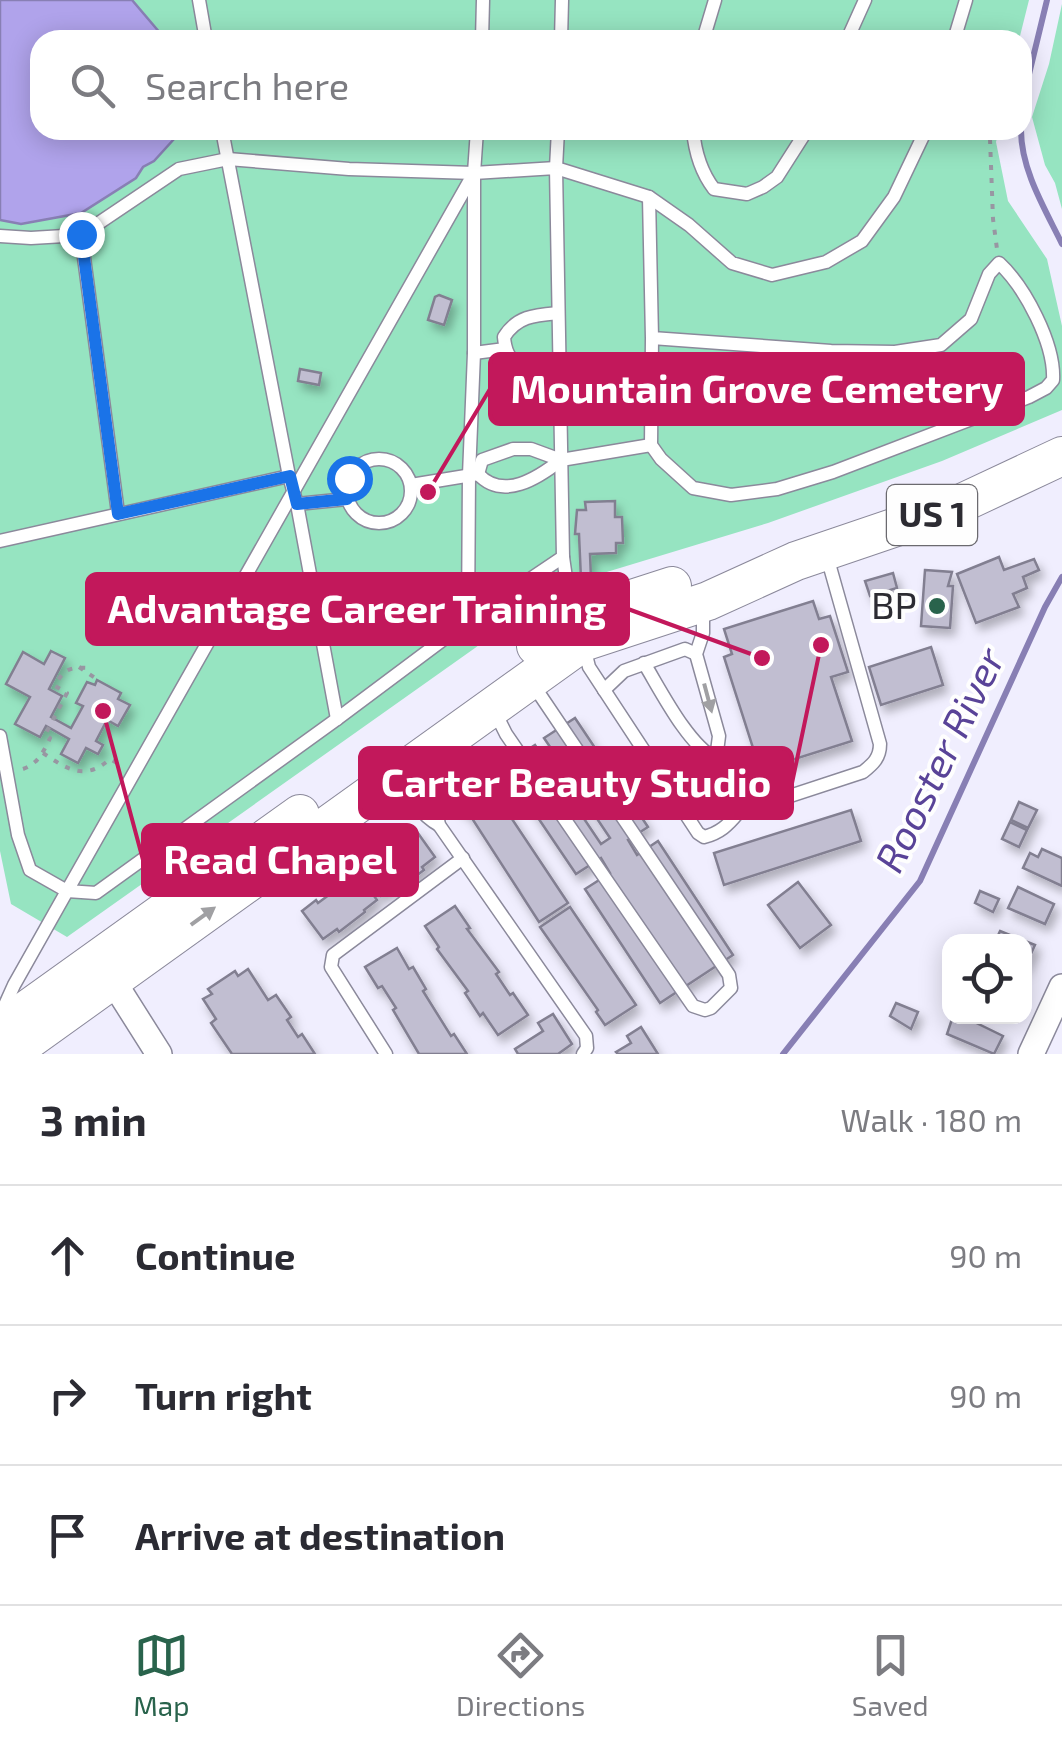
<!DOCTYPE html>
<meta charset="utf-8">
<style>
:root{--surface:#fff;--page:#f2f2f3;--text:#2b2b33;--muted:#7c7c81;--line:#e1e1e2;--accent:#29634c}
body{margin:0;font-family:"Exo 2",sans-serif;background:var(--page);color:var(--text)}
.controls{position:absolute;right:30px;bottom:30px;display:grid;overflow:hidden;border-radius:20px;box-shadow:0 5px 25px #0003}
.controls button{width:90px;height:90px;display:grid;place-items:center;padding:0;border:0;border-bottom:2px solid var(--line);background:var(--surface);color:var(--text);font:50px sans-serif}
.stop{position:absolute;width:30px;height:30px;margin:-22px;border:8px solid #1a73e8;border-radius:50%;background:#fff}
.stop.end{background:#1a73e8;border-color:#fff;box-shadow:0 2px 10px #0008}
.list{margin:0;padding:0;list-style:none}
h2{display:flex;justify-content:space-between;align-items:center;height:130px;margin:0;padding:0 40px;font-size:42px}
h2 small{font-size:32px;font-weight:400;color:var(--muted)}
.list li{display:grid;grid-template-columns:65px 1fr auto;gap:30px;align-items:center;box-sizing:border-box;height:140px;padding:0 40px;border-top:2px solid var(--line)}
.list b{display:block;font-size:38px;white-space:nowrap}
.list em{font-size:32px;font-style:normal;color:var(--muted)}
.icon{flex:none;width:55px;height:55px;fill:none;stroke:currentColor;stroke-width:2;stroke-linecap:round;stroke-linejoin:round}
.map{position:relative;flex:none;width:1062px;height:1054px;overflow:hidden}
.search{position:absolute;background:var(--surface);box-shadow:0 5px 25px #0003;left:30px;right:30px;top:30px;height:110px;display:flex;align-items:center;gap:25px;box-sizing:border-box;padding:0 35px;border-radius:30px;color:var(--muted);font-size:38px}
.sheet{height:550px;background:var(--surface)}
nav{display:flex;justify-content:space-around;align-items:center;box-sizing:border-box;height:140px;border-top:2px solid var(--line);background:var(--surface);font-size:28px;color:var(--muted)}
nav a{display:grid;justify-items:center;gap:5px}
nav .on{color:var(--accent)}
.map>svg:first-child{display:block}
.green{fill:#96e4c1}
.water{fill:#b0a3eb;stroke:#887fb4;stroke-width:2.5}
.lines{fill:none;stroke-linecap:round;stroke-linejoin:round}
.stream{stroke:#887fb4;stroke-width:6}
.building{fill:#c1bed1;stroke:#827f91;stroke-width:2.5;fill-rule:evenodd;filter:url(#shadow)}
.lane-casing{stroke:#8b899b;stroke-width:15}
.street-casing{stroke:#8b899b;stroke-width:28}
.primary-casing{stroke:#8b899b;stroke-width:40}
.path{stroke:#9896a2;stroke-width:4;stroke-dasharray:5 8;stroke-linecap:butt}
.lane{stroke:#fff;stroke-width:12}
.street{stroke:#fff;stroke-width:25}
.primary{stroke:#fff;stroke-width:38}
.oneway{fill:#a0a0a3}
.route{stroke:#1a73e8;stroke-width:12}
.poi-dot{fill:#29634c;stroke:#fefefe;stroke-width:4}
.labels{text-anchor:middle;stroke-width:8;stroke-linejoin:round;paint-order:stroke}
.shield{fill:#fefefe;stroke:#6b6a6f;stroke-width:2.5}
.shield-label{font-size:35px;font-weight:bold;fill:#2c2b32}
.poi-label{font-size:38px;fill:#2c2b32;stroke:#fefefe;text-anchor:end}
.water-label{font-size:40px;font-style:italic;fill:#594398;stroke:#fefefe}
.leader{fill:none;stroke:#c2185b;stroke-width:4}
.callout-dot{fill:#c2185b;stroke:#fefefe;stroke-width:4}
.callout{fill:#c2185b;stroke:#c2185b;stroke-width:4}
.callout-label{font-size:40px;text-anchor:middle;font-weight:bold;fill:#fff}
</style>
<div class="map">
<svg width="1062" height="1054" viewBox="0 0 1062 1054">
<defs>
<filter id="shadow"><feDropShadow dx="4.5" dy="7" stdDeviation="5" flood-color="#0004"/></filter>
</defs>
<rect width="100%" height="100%" fill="#f0eefe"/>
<g class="green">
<polygon points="0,0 1029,0 1019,40 40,40 40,130 999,130 996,142 1008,201 1047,259 1062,326 1062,410 942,461 768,523 554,588 475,648 67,937 11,904 0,851"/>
<polygon points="1062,4 1062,209 1055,183 1045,165 1032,117 1049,64"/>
</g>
<polygon class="water" points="0,0 132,0 166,40 40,40 40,130 175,130 174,139 154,161 143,167 136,178 81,213 21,224 0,220"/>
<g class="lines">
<g class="stream">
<polyline points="1022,103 1047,0"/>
<path d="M 1021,130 C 1021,170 1045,209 1062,244"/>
<polyline points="783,1054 920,881 1045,607 1062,577"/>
</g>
</g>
<g class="building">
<polygon points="439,295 452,300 444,325 428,320 435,297"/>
<polygon points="300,369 321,373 319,385 298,381"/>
<polygon points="615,501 615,517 622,517 623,543 616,543 616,553 590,554 591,579 581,579 579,534 575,534 577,510 586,510 585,502"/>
<polygon points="999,557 1004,570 1034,559 1039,570 1023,577 1027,588 1013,594 1019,607 976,623 957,574"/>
<polygon points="925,570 952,572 948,586 953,586 950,628 921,626"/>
<polygon points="893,573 897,588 870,596 865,581"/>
<polygon points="813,601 819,619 830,616 848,672 831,677 852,741 760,770 724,657 732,654 724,629"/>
<polygon points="931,647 943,685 881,705 869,667"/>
<polygon points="51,651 65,658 49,689 62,696 51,717 71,728 83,706 76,703 87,682 95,685 97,680 121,693 118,699 130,705 118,726 107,720 96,741 103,745 98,754 86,748 78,763 61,754 69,739 46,726 40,737 15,724 30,697 6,684 23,652 44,664"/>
<path d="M 575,718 L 648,827 L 628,840 L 637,855 L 658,841 L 733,955 L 660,1003 L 585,889 L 610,873 L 601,858 L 576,874 L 503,766 L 535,745 L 549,766 L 559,760 L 544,738 ZM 567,774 L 610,838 L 601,844 L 558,780 Z"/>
<polygon points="484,777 568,903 539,922 466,809 463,811 454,797"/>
<polygon points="1019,802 1037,810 1028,828 1011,820"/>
<polygon points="851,810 861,841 724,885 714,853"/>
<polygon points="1010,822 1027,830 1019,847 1002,839"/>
<polygon points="415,829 435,857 422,867 424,870 397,890 394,886 381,896 360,867 373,858 376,861 404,842 401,838"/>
<polygon points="1042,849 1062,858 1062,886 1023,868 1030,853 1038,857"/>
<polygon points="356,871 377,900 364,910 365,912 339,932 337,929 323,939 302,911 316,900 318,903 345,883 343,881"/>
<polygon points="798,882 831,925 800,948 768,905"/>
<polygon points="1018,887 1054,904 1045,924 1008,908"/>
<polygon points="980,891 999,899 993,912 975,903"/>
<polygon points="455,906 470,928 467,929 499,972 496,974 510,995 513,993 528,1015 498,1035 483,1013 480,1016 465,993 468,991 437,949 439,947 425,926"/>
<polygon points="570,907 636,1005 605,1025 596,1012 598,1010 540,927"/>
<polygon points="1000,931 1035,945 1024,969 1024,942 995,942"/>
<polygon points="397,948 409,969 413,967 426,989 423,991 451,1036 454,1034 467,1054 419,1054 393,1010 396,1008 382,986 378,988 365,967"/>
<polygon points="248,969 268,1000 276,995 291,1017 287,1020 298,1037 302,1034 315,1054 232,1054 211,1023 216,1019 203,999 212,994 208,989 235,971 238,976"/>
<polygon points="896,1003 918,1012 911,1029 890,1016"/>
<polygon points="553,1014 572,1044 558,1054 518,1054 515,1049 543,1031 538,1023"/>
<polygon points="953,1016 962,1016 1003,1036 994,1054 947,1034"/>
<polygon points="641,1027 658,1054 618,1054 616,1052 631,1043 627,1036"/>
</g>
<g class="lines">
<defs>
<g id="lane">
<polyline points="199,0 206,40"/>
<polyline points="482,40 483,0"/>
<polyline points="561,40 562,0"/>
<polyline points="703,40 715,0"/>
<polyline points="847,40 865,0"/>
<polyline points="954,40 966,0"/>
<polyline points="222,130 289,476 297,504 337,719"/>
<polyline points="558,130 556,168 649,197 689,225 732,263 772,275 826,262 862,241 894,197 926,130"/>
<path d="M 693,130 C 695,152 701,172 714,189 L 747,194 L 763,187 L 777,177 L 807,130"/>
<path d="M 649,197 L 652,338 L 831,351 L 895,352 L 941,345 L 971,319 L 989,274 L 999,263 C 1025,287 1055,344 1053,380 L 1046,388 L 1029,397 L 833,472 L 777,489 L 731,495 L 693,488 L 661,459 L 651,445 L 652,338"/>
<polyline points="81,235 118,513"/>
<polyline points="0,236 31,238 81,235 179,169 228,159 349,169 474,173 556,168 563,557 468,621 337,719 96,893 67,891 474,173"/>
<path d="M 558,313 C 535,315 517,316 504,337 C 507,373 530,366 558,365"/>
<polyline points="474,353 505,349"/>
<circle cx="379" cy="491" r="32"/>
<path d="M 478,474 C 503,501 538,478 561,460"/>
<polyline points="411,485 478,474 482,460 513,449 531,449 561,460 651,445"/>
<polyline points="297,504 347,499"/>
<polyline points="0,541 289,476"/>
<polyline points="563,557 568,592 575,613"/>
<polyline points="703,608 703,633 696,654 719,736 716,759 738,813"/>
<polyline points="468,621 469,475 474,353 474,173 477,130"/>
<path d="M 584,647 L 589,667 L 698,833 L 704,837 C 720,833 728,825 738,813 L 863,772 C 873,764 880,758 880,744 L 826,553"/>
<path d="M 644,663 C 661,691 688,745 716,759"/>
<polyline points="604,690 624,671 685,649 696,654"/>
<polyline points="494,710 506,734 693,1006 705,1010 711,1008 731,988 729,975 532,683"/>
<polyline points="0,736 18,835 30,870 67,891 14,985 0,1016"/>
<path d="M 408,775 C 422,786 437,807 439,825 L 586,1036 L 587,1048 L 583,1054"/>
<path d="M 403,777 C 408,796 422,816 439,825"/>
<polyline points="386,1054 331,967 333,955 463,858"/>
</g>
<g id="street">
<polyline points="104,967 159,1054"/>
<polyline points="1031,1054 1062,987"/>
</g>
<g id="primary">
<polyline points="536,646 576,617 672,586"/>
<polyline points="7,1024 300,814"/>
<polyline points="9,1054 583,642 708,601 796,561 949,509 1062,456"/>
</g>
</defs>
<use href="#lane" class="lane-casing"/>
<use href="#street" class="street-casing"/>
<use href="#primary" class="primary-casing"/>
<g class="path">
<polyline points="990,139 993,219 997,249"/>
<polyline points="79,667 95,678 92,682"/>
<path d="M 43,753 C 68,770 85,781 110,759 L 122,766"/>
<path d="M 23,769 C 38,764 44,751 50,738 L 45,735 L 67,693 L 55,686 C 64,667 72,667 92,668"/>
</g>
<use href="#lane" class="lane"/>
<use href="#street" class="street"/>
<use href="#primary" class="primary"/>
</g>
<defs><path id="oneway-solid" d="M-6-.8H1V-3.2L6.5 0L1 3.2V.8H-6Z" transform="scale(2.5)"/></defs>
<g class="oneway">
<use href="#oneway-solid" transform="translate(708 698) rotate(75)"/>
<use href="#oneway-solid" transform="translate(203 916) rotate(-36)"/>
</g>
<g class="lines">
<polyline class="route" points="81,234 118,514 290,476 297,504 347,499 346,488 349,478"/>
</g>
<circle class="poi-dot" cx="937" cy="606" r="10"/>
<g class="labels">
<rect class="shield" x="887" y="485" width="90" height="60" rx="8"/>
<g class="shield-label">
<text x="932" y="527">US 1</text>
</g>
<g class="poi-label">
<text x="917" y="619">BP</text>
</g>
<g class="water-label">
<text transform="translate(940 760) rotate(-64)" y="14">Rooster River</text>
</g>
</g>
<path class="leader" d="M428 492L490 389M762 658L628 609M821 645L792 783M103 711L143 860"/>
<g class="callout-dot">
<circle cx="428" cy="492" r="10"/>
<circle cx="762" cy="658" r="10"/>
<circle cx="821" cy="645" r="10"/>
<circle cx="103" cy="711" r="10"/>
</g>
<g class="callout">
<rect x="490" y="354" width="533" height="70" rx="10"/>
<rect x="87" y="574" width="541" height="70" rx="10"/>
<rect x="360" y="748" width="432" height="70" rx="10"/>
<rect x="143" y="825" width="274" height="70" rx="10"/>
</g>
<g class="callout-label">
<text x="757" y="403">Mountain Grove Cemetery</text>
<text x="357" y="623">Advantage Career Training</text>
<text x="576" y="797">Carter Beauty Studio</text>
<text x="280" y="874">Read Chapel</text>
</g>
</svg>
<div class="controls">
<button><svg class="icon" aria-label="locate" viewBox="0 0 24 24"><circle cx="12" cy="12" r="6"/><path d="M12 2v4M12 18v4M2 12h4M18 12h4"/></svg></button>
</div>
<div class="stop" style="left:349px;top:478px"></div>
<div class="stop end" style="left:81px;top:234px"></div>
<div class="search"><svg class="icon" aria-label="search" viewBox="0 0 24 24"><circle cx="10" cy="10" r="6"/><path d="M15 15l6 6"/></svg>Search here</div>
</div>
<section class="sheet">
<h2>3 min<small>Walk · 180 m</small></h2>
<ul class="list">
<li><svg class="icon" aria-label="ahead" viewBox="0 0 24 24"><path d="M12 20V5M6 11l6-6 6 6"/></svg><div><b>Continue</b></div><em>90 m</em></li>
<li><svg class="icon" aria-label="right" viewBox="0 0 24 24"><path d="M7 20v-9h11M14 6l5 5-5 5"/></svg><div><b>Turn right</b></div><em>90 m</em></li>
<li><svg class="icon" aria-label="arrive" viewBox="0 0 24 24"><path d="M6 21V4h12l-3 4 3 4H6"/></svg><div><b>Arrive at destination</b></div></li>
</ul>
</section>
<nav>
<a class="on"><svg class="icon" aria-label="map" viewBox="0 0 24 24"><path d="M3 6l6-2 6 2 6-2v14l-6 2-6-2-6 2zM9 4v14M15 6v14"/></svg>Map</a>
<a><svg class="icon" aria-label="directions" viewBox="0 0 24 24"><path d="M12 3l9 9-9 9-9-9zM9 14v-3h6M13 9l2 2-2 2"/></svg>Directions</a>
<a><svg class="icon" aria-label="saved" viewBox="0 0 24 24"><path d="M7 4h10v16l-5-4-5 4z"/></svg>Saved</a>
</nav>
